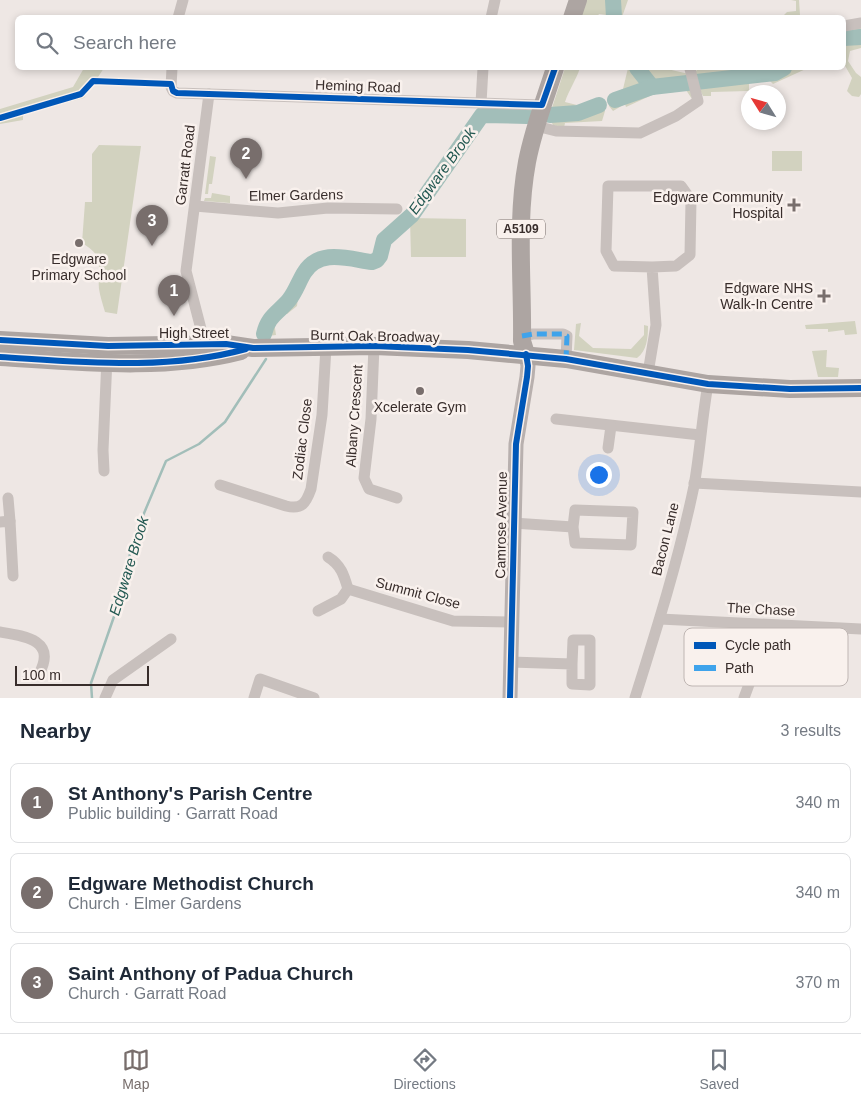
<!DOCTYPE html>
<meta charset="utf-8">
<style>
:root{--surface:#fff;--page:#f2f2f3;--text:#1f2937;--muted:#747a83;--line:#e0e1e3;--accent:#786e6c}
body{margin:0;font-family:Helvetica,sans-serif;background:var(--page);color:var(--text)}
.compass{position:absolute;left:741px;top:85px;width:45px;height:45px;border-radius:50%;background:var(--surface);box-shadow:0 2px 8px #0003;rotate:307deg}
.scale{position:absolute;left:15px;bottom:12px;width:134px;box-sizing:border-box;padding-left:5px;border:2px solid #382d2b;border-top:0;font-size:14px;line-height:18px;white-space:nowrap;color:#382d2b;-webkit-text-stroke:4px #f9f1ed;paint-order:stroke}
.you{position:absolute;left:598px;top:474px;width:18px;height:18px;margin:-12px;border:4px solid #fff;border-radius:50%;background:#1a73e8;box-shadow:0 0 0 8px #1a73e833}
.badge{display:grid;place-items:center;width:32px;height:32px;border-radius:50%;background:var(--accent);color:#fff;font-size:16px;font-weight:700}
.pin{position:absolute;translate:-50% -41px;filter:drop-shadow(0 1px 2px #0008)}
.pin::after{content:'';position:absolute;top:26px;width:18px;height:15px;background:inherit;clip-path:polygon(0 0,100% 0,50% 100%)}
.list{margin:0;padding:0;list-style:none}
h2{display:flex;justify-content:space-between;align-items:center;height:65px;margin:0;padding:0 20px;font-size:21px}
h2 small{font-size:16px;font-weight:400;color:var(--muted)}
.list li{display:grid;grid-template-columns:32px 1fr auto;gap:15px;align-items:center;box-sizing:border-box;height:80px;margin:0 10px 10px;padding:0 10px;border:1px solid var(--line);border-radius:8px}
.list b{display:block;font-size:19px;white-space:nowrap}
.list p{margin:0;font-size:16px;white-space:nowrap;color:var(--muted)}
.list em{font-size:16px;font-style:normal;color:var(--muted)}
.icon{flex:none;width:28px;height:28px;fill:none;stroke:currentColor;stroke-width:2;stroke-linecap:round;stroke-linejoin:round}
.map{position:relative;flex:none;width:861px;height:698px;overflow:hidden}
.search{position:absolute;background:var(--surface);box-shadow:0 2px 8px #0003;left:15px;right:15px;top:15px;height:55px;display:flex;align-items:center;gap:12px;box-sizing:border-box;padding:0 18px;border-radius:8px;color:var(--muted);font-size:19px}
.sheet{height:335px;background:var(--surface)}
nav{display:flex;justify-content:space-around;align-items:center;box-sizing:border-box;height:70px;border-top:1px solid var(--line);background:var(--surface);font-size:14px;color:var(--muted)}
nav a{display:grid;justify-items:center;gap:2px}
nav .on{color:var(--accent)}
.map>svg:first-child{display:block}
.green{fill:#d2d2bf}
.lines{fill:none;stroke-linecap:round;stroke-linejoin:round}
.stream{stroke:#a2beb9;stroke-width:2.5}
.river{stroke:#a2beb9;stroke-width:16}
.street{stroke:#c8c0bd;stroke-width:11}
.secondary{stroke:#b8b0ae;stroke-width:15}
.primary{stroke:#ada5a2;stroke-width:18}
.quiet{stroke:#3fa3eb;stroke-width:5;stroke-dasharray:10 5;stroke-linecap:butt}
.cycleway-casing{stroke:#f9f1ed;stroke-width:9}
.cycleway{stroke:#0057b8;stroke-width:6}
.poi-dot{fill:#786e6c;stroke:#f9f1ed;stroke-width:2}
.labels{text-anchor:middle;stroke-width:5;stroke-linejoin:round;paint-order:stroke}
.shield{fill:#f9f1ed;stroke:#726865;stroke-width:1}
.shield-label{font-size:12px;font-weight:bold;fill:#382d2b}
.street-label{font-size:14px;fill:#382d2b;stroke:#f9f1ed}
.poi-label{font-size:14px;fill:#382d2b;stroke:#f9f1ed;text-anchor:end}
.water-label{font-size:15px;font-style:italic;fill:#225851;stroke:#f9f1ed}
.key{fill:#f9f1ed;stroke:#bfb6b3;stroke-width:1}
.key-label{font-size:14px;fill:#382d2b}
</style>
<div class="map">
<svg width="861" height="698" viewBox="0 0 861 698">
<rect width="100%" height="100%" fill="#eee7e4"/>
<g class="green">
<polygon points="586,0 628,0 622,17 599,14 597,17 580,18"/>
<polygon points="791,0 799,0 800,15 783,16 787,12 796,11 796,1"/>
<polygon points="861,22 861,48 850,51 848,61 856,73 861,77 861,94 859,97 852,96 847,91 852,78 844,64 844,24"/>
<polygon points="84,68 104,68 84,98 23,114 23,120 0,124 0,109 73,87"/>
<path d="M 565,68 L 580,68 C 576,80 569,90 565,102 L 585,107 L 598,102 L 605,111 L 602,121 L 565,123 L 564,128 L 553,125 L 549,117 Z"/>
<path d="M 628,68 L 663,68 L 689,74 L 692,99 L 686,90 L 668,93 L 665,89 L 626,107 L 625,104 L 613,111 L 609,106 C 611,96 614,93 623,89 Z"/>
<polygon points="699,68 749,68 749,91 711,92 711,96 703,96 699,88 695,72"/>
<polygon points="769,68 808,68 773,84 770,81"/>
<path d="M 481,111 L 485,111 L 460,149 L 458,148 C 442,171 430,198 411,218 L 466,219 L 466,257 L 411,257 L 410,219 L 389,241 L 381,261 L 376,266 L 321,264 C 304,279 300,283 297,306 L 287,314 L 280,313 L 274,322 L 276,335 L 259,337 L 262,327 L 291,289 L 299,273 L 317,256 L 376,259 L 379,241 L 414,207 L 424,194 L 441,162 Z"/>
<path d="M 99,145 L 141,146 L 117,314 L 105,312 C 103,305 100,296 99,289 C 97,266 106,257 82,243 L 85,202 L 92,202 L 92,154 Z"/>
<rect x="772" y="151" width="30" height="20"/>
<polygon points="210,156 216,157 212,184 209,184 208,194 205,194"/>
<polygon points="212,193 230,196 230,203 204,201 205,198 211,198"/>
<polygon points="855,321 857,334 845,335 844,330 828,332 828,329 806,329 805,325"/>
<path d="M 581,323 L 579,336 L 593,348 L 631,349 L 644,335 L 644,325 L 648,326 C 648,337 647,351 637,358 L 574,350 L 576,324 Z"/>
<polygon points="827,350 826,367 839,368 838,377 818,377 812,351"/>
</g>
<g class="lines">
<polyline class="stream" points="92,698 91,683 118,605 134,537 166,461 199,444 225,422 266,359"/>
<g class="river">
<polyline points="613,0 614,17"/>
<polyline points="844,38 861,37"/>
<polyline points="637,68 652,87"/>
<polyline points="615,100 652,87 775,73 784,68"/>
<polyline points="550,115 578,113 599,105"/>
<path d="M 264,334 C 268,316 278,313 289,300 C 296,291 298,283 304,273 C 319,248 349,259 372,262 L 377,260 L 380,256 L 384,240 L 412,215 L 482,115 L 527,116"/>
</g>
<g class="street">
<polyline points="178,18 183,0"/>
<polyline points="491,18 495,0"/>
<polyline points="844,26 861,23"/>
<polyline points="172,68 171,87 173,91 177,93 542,105"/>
<polyline points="481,103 483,68"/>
<polyline points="536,126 556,131 640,133 676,116 698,101 690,69 691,68"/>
<polyline points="195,206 278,213 328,208 397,209"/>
<polyline points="522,336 533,334 563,334 567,336 566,359"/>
<polyline points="374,346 371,419 364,478 369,489 397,498"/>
<polyline points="204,351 201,329 186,271 209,94"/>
<polyline points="648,373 656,325 652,267 614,266 606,251 608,186 681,186 691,200 690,255 676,266 652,267"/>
<polyline points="556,419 700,435"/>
<polyline points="608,448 611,426"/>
<polyline points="104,471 103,450 107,358"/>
<polyline points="694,483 861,492"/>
<path d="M 220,485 L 286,506 C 302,510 306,503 311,489 L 322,415 L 326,347"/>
<polyline points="8,498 10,521"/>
<polyline points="0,522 10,521 13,576"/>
<polyline points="513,523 573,527 575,543 631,545 633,512 575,510 573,527"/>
<path d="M 328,557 C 341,565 344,575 348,589"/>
<polyline points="348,589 453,621 512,622"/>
<polyline points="318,611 341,599 348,589"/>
<polyline points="660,619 861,629"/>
<path d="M 0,632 C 25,636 57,640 39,674"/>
<polyline points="511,662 572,664 572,684 590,685 590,640 573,640 572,664"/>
<polyline points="105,698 113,680 171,639"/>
<polyline points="254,698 260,679 314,698"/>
<path d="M 635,698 C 657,628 679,558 694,486 C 700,452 702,418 708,384"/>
<polyline points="744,698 771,625"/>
</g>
<polyline class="secondary" points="510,698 516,444 527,377 528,366 526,354"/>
<g class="primary">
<polyline points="572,18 578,0"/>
<polyline points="0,340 108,346 226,344 253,348 374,346 468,350 566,359 708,384 790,389 861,388"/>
<path d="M 526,354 L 522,341 C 523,282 516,221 527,162 C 533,130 545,99 555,68"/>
<path d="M 0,357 C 80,362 163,371 241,351"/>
</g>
<polyline class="quiet" points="522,336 533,334 563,334 567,336 566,359"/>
<defs>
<g id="cycleway">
<polyline points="0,118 81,94 93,81 171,84 173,91 177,93 542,105 555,68"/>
<polyline points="0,340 108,346 226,344 253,348 374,346 468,350 566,359 708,384 790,389 861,388"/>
<path d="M 0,357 C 82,362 166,371 246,349"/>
<polyline points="510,698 516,444 527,377 528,366 526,354"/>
</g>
</defs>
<use href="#cycleway" class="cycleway-casing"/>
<use href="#cycleway" class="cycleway"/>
</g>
<g class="poi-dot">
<path d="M791.5 197.5h5v5h5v5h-5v5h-5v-5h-5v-5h5z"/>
<circle cx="79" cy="243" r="5"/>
<path d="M821.5 288.5h5v5h5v5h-5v5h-5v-5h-5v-5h5z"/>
<circle cx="420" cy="391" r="5"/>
</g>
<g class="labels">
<rect class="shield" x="497" y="219.5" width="48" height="19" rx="4"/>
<g class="shield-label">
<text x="521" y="233">A5109</text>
</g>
<g class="street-label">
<text transform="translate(358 86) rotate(2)" y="5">Heming Road</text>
<text transform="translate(185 165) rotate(-83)" y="5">Garratt Road</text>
<text transform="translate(296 195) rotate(-1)" y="5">Elmer Gardens</text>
<text x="194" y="338">High Street</text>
<text transform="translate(375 336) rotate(1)" y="5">Burnt Oak Broadway</text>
<text transform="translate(354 416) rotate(-86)" y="5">Albany Crescent</text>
<text transform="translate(302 439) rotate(-83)" y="5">Zodiac Close</text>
<text transform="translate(501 525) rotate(-89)" y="5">Camrose Avenue</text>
<text transform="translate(665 539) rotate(-76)" y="5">Bacon Lane</text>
<text transform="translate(418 593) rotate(15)" y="5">Summit Close</text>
<text transform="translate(761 609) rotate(3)" y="5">The Chase</text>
</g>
<g class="poi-label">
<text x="783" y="202">Edgware Community<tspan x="783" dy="16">Hospital</tspan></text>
<text x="79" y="264" text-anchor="middle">Edgware<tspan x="79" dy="16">Primary School</tspan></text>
<text x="813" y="293">Edgware NHS<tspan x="813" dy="16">Walk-In Centre</tspan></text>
<text x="420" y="412" text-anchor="middle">Xcelerate Gym</text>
</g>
<g class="water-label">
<text transform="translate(442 171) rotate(-54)" y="5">Edgware Brook</text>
<text transform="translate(129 566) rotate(-73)" y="5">Edgware Brook</text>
</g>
</g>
<rect x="684" y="628" width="164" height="58" rx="8" class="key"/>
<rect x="694" y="642" width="22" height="7" fill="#0057b8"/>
<rect x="694" y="665" width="22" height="6" fill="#3fa3eb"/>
<g class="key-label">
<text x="725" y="650">Cycle path</text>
<text x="725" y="673">Path</text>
</g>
</svg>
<svg class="compass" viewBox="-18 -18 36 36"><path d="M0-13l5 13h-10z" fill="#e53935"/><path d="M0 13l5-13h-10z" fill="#747a83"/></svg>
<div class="scale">100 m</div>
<div class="you"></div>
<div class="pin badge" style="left:174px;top:316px">1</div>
<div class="pin badge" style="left:246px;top:179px">2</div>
<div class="pin badge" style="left:152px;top:246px">3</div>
<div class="search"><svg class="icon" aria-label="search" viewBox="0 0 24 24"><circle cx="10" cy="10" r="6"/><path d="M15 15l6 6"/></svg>Search here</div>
</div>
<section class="sheet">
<h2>Nearby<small>3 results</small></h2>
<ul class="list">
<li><span class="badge">1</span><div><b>St Anthony's Parish Centre</b><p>Public building · Garratt Road</p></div><em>340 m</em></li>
<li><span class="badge">2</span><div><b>Edgware Methodist Church</b><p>Church · Elmer Gardens</p></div><em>340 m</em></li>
<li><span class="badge">3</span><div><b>Saint Anthony of Padua Church</b><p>Church · Garratt Road</p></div><em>370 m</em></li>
</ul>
</section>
<nav>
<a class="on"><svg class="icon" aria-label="map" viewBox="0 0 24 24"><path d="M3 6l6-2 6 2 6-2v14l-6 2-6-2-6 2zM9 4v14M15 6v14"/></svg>Map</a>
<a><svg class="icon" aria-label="directions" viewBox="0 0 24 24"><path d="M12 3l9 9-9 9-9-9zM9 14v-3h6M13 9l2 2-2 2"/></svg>Directions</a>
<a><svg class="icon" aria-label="saved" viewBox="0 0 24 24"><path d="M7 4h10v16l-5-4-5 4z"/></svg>Saved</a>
</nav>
